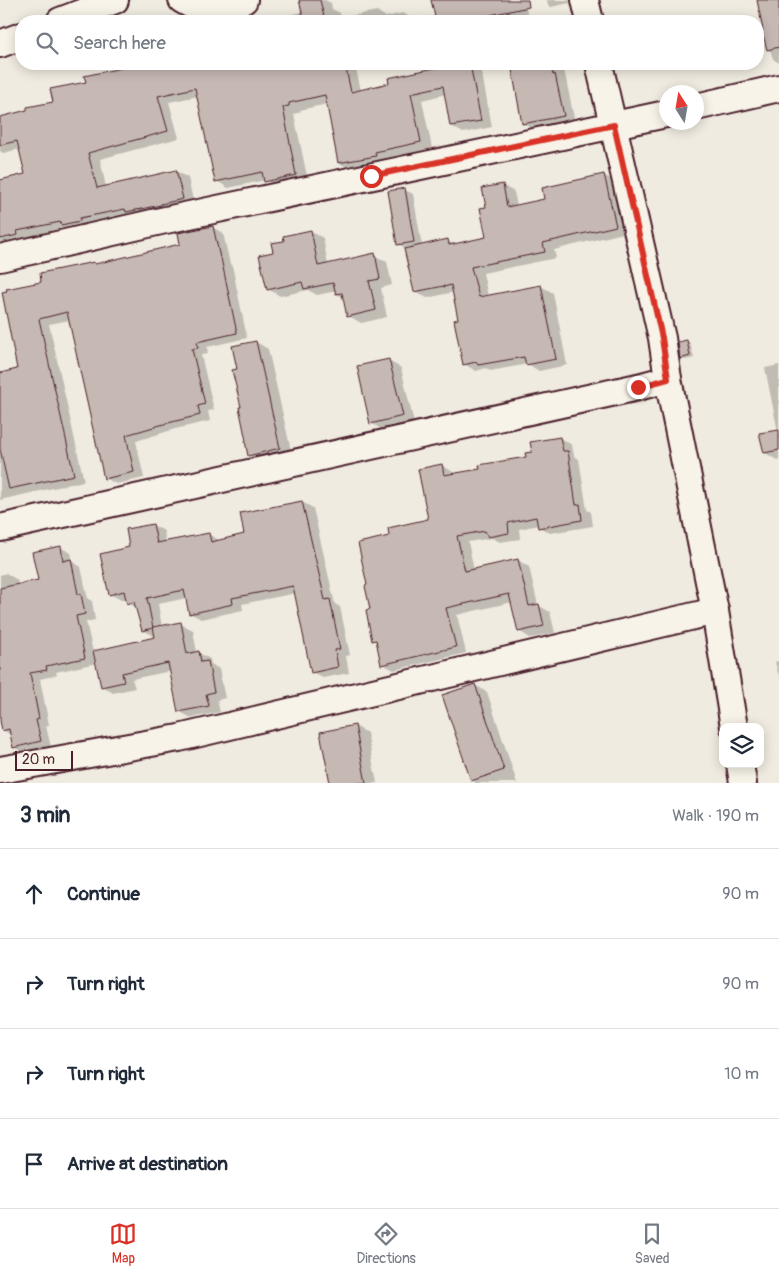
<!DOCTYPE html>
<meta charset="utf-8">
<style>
:root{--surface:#fff;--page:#f2f2f3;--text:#1f2937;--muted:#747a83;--line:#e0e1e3;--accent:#d93025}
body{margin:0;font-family:Pangolin,sans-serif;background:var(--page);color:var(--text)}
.controls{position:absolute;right:15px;bottom:15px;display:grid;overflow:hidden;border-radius:10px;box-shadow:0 2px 12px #0003}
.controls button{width:45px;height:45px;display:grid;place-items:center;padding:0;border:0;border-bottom:1px solid var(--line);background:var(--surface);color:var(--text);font:25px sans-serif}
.compass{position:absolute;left:659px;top:85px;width:45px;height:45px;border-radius:50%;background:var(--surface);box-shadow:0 2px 12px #0003;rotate:349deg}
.scale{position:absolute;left:15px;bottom:12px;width:58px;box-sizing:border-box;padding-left:5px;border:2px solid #4a1f2b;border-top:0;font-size:14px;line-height:18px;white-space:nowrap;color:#4a1f2b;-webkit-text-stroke:4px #f7f3e8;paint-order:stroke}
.stop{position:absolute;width:15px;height:15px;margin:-11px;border:4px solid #d93025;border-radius:50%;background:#fff}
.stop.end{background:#d93025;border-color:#fff;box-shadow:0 1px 5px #0008}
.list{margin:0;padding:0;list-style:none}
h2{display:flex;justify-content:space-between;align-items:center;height:65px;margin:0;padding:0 20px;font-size:21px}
h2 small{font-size:16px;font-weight:400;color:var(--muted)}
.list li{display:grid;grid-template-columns:32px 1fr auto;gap:15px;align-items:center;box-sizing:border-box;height:90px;padding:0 20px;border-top:1px solid var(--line)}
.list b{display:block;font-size:19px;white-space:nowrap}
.list em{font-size:16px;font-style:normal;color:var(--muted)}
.icon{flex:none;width:28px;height:28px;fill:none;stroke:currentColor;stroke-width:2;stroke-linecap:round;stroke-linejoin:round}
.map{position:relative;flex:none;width:779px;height:783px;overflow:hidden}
.search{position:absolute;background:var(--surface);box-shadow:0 2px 12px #0003;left:15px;right:15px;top:15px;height:55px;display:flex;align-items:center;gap:12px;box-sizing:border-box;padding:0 18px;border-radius:20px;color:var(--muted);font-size:19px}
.sheet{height:425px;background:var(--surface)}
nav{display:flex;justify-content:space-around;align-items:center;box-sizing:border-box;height:70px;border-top:1px solid var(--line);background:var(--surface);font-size:14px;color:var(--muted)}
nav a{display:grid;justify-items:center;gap:2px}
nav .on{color:var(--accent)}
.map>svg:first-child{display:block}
.shadow{fill:#0003}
.building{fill:#c6b8b3;stroke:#4a1f2b}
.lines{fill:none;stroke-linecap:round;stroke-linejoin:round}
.minor-casing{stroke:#4a1f2b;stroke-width:30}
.minor{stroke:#f7f3e8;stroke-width:26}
.route{stroke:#d93025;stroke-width:6}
</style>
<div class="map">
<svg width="779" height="783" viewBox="0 0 779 783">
<rect width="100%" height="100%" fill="#f0ebe0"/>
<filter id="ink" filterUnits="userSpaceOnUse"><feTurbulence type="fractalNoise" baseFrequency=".02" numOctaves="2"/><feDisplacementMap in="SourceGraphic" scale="10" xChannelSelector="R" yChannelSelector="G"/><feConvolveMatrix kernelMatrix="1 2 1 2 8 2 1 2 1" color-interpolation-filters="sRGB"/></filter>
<g filter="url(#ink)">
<g class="shadow">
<polygon points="304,0 325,0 331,3 332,9 340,13 341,18 377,11 386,17 403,13 415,20 415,21 267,21 279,19 279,17 303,12"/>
<polygon points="432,0 524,0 529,21 437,21"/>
<polygon points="547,0 569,0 570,3 551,7 548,5"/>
<polygon points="758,0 779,0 779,63 773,59 771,52 768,49"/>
<polygon points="146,64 355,64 361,91 391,84 441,68 440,64 480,64 492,127 463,133 451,126 446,94 422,100 432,148 386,158 387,163 351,169 339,163 327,104 300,110 301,112 294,114 308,181 277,188 265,180 228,188 217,181 198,96 169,102 179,138 100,159 106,187 176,171 188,178 194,205 28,238 29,242 5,247 0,244 0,181 27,175 20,149 3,153 0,151 0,118 55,103 87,83 86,77"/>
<polygon points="512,64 563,64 575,123 535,131 524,124"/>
<polygon points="604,175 615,182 627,232 554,250 556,258 483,273 488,296 541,286 553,293 567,365 539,371 528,364 490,371 486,368 476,371 464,364 459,320 454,292 427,298 415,291 408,250 399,244 405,190 413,194 422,246 448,241 455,245 487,238 487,208 502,185 514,192 517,206 546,200"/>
<polygon points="212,227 223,233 230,264 232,265 247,338 207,347 208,354 201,355 214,410 208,411 210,421 175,429 136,441 144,478 116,484 105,478 70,320 49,324 84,481 0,500 0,374 19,370 43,283 94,263 97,265 181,245"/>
<polygon points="310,231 323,238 328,265 374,255 387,262 392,285 381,288 387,317 361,323 349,316 344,298 337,294 336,291 317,295 308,290 280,296 268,289 274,253 286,242"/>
<polygon points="687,341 690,343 694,358 685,360 681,358"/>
<polygon points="256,342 268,349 292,455 261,462 249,455 239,370"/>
<polygon points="389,361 401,368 414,423 383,430 371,423"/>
<polygon points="779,365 779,459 777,460 765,453 778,432 765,368"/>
<polygon points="560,438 572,445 574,456 579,459 587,510 591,512 593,526 550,533 539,527 539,525 519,529 520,539 500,542 492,538 468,542 474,570 518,560 529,567 538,605 550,612 555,633 530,638 519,631 512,602 457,615 466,653 394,670 382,664 378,643 373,640 371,610 391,537 429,520 442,465 453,472 454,475 481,470 527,458"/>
<polygon points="302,502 313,508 335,604 340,607 350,655 346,656 349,673 323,678 312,672 296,593 242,604 243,610 201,619 190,613 187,598 158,604 162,627 181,624 193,630 197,653 199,653 210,659 211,664 219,669 225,698 217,700 220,712 191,718 179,711 171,671 132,679 135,688 113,693 102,686 97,663 56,672 57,675 40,679 49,725 46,726 51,747 24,753 14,747 11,735 3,730 0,714 0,575 6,573 17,580 18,585 39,581 60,547 71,553 73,562 81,567 88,599 92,601 95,620 86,622 93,652 156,638 156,636 154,636 143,630 137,608 128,603 127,599 121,600 110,594 131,548 153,525 164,531 166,543 208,534 219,540 245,535"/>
<polygon points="779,661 779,677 775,662"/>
<polygon points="475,685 487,692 517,783 476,783 472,780"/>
<polygon points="355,726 367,733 377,783 331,783"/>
</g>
<g class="building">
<polygon points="299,0 320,0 325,21 304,21"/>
<polygon points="431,0 528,0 529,7 461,21 436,21"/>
<polygon points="757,0 779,0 779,47 767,50 762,31 763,30"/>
<polygon points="140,64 345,64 351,92 389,83 388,78 439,67 439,64 470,64 481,121 450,126 443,86 411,93 421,142 375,152 376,156 338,163 325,95 289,103 289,106 283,107 296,175 264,182 262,172 215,182 195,88 158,96 168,131 88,153 97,188 176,170 183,199 161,204 161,205 126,212 125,209 80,218 80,221 61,225 60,222 17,231 18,235 0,239 0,180 25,174 17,141 0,145 0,117 27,110 27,107 53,102 50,89 86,82 84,76"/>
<polygon points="511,64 551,64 553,75 555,74 564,116 522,124"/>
<polygon points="604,174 616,226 543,243 545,252 471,267 479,297 541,285 556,359 526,365 524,357 478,365 476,362 463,365 454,320 458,319 451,285 444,287 444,286 414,292 404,249 448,239 449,245 486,237 480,208 486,207 482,188 503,184 507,207 544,199 542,188"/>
<polygon points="405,188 414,242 397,245 388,191"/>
<polygon points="213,226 220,258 221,258 237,333 197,342 198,348 192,349 205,404 198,406 200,415 164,424 126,435 134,472 104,479 67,312 39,319 74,475 9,489 0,449 0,373 17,369 2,292 7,291 6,289 41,282 40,273 94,262 95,264 180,244 178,233"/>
<polygon points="311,230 318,266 375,253 380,279 369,281 376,310 347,317 342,293 336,294 333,283 304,289 302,282 267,290 259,255 273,252 271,243 284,241 283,236"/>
<polygon points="687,340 690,356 680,359 678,342"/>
<polygon points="256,341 280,448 248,456 245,441 246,441 239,407 241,407 232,370 237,369 232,346"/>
<polygon points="389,359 403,416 370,424 357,366"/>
<polygon points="779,430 779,450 764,453 759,433"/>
<polygon points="560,437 563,451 568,451 576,505 580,504 582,520 538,528 536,517 508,523 509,533 488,537 485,531 457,536 465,571 518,559 529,606 539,604 544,626 518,632 509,594 446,608 456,647 381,665 376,640 372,641 366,610 370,609 365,586 367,585 358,543 389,536 388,528 428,519 418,469 442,464 444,475 480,469 479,465 526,457 525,453 532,452 530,442"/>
<polygon points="302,501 325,600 330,599 340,649 335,650 338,667 311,673 293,586 232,598 233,604 189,614 184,590 147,598 153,628 142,631 134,602 127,604 124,591 109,595 100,554 129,547 126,529 153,524 157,543 209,533 211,542 244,534 240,513"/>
<polygon points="61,546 63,561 71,559 78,594 81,594 85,614 76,616 85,658 46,666 47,670 30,673 39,719 36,720 41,741 13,748 9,729 2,731 0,720 0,588 38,580 32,552"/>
<polygon points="181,622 187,654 199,651 201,662 208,661 214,692 206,694 209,706 178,712 168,663 122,673 124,682 101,687 93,651 155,637 153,627"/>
<polygon points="475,684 504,770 471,781 442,695"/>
<polygon points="355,725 366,783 330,783 320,732"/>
</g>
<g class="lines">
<defs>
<g id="minor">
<polyline points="182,0 200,10 224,7 244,0"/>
<polyline points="585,0 590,21"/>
<polyline points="60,21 115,0"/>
<polyline points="0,44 21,36"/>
<polyline points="599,64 662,338 668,379 715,611 734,727"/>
<polyline points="696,107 779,88"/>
<polyline points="0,258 161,221 666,114"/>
<polyline points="0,528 638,387 668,379"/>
<polyline points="740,764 743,783"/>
<polyline points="0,770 179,738 715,611"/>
</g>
</defs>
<use href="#minor" class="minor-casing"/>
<use href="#minor" class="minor"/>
</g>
</g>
<g class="lines" filter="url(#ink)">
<polyline class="route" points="371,176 614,125 662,338 668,379 638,387"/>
</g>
</svg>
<div class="controls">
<button><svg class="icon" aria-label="layers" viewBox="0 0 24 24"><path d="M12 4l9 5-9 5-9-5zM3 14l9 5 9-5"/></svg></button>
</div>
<svg class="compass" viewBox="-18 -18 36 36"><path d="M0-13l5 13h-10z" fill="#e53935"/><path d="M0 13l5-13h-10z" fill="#747a83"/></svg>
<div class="scale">20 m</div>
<div class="stop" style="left:371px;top:176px"></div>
<div class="stop end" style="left:638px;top:387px"></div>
<div class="search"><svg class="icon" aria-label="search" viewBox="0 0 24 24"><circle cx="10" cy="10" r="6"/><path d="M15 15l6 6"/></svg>Search here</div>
</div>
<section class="sheet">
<h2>3 min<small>Walk · 190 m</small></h2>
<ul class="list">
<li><svg class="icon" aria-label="ahead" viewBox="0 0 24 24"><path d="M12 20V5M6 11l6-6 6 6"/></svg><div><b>Continue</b></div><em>90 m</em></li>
<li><svg class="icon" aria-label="right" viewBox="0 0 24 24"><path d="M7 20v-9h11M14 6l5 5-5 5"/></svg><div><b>Turn right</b></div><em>90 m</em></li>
<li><svg class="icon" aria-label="right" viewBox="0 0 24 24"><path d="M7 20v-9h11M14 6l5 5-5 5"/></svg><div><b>Turn right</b></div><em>10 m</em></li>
<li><svg class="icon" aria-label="arrive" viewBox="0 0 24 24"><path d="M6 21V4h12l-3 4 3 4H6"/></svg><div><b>Arrive at destination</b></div></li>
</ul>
</section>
<nav>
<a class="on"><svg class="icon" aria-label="map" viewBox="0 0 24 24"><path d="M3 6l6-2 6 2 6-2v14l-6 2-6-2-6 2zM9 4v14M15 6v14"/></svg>Map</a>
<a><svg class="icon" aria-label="directions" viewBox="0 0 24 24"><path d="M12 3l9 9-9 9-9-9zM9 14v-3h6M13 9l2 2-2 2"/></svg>Directions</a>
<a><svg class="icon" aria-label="saved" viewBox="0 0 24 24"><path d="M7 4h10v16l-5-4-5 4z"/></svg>Saved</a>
</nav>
